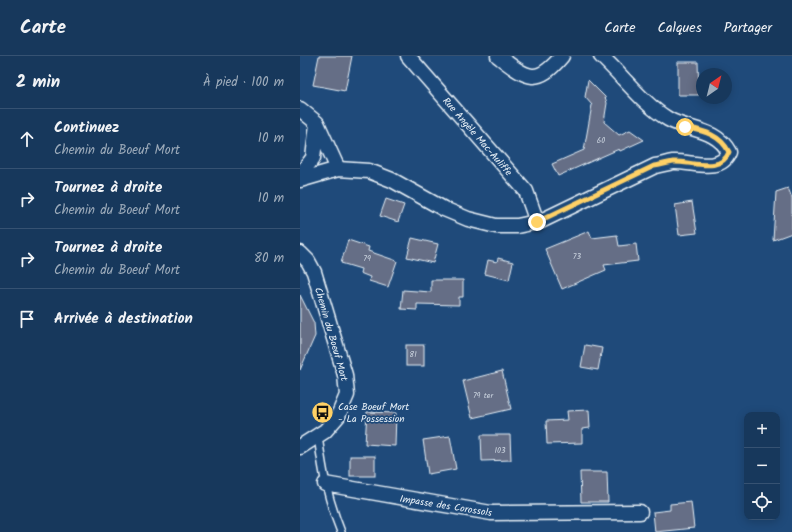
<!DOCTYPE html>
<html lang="fr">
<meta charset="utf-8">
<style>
:root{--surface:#17385c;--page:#244365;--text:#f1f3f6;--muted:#9eacbb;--line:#365272}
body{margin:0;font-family:Kalam,sans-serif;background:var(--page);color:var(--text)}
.controls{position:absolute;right:12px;bottom:12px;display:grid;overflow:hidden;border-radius:8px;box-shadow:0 2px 10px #0003}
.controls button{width:36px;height:36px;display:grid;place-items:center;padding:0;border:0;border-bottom:1px solid var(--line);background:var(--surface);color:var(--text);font:20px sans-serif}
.compass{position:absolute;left:396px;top:12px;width:36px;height:36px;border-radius:50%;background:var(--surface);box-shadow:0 2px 10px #0003;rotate:35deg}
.stop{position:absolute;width:12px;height:12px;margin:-9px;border:3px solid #ffd166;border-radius:50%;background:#fff}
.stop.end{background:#ffd166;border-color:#fff;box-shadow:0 1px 4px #0008}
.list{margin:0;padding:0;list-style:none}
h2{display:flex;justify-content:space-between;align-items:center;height:52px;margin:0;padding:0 16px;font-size:17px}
h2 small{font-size:13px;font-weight:400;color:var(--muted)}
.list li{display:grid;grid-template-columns:26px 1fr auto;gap:12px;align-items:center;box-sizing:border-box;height:60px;padding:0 16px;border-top:1px solid var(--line)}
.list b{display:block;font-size:15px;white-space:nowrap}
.list p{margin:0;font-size:13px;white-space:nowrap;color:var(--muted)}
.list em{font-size:13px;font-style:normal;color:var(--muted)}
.icon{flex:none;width:22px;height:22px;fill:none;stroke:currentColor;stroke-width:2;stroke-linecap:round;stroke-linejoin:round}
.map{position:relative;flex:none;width:492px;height:476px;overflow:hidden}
header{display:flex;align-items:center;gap:24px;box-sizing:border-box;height:56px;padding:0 20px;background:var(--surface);border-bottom:1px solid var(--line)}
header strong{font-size:19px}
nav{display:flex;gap:22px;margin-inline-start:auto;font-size:14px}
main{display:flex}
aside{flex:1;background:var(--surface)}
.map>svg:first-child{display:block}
.building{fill:#656e86;stroke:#e8f1f8}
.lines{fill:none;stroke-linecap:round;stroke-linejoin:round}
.lane-casing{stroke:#e8f1f8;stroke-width:10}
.street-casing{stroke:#e8f1f8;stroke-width:17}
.lane{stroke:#1f4a7a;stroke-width:7}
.street{stroke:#1f4a7a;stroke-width:14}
.route{stroke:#ffd166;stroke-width:5}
.labels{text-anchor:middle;stroke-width:3.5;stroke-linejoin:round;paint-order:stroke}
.number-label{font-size:8px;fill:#c7d0dc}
.street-label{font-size:10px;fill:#e8f1f8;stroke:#1f4a7a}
.poi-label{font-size:10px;fill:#e8f1f8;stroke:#1f4a7a;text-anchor:start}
</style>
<header>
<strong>Carte</strong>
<nav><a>Carte</a><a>Calques</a><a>Partager</a></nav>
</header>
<main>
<aside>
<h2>2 min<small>À pied · 100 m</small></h2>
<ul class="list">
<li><svg class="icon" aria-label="ahead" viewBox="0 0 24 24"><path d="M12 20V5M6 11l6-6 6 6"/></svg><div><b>Continuez</b><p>Chemin du Boeuf Mort</p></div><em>10 m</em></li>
<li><svg class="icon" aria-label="right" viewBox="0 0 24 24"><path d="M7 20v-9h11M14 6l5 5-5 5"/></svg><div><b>Tournez à droite</b><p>Chemin du Boeuf Mort</p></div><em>10 m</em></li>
<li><svg class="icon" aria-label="right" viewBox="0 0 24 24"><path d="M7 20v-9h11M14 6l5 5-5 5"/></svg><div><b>Tournez à droite</b><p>Chemin du Boeuf Mort</p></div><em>80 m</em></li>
<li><svg class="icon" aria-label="arrive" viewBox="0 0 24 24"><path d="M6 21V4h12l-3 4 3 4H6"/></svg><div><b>Arrivée à destination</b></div></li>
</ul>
</aside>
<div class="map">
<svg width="492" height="476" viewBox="0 0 492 476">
<rect width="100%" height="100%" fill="#1f4a7a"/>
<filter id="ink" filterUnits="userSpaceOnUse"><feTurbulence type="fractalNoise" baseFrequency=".025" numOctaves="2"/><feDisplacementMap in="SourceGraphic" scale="8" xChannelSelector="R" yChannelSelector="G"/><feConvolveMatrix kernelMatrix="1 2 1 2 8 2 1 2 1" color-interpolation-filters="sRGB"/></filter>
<g filter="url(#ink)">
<g class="building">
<polygon points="19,0 52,0 45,35 13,29"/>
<polygon points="378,6 398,6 399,39 378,39"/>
<polygon points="288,24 305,41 307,47 304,66 319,79 330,74 344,84 320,95 319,93 258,120 252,108 284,94 292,49 285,41"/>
<polygon points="488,132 492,142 492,177 473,184 476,136"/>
<polygon points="86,143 104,149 98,166 80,160"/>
<polygon points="392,146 397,177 379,179 375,149"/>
<polygon points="289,175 292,182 317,179 319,190 336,188 338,205 304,209 306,214 262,233 245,193"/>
<polygon points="112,182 138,188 133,207 107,201"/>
<polygon points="48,184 69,191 68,195 97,205 88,231 69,225 70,221 60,217 61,213 41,207"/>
<polygon points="198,202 213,206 209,224 185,218 188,204 197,206"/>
<polygon points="131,224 163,224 163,241 159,241 159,249 117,248 117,254 101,253 103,234 131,236"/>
<polygon points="0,239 14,267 15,280 0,314"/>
<rect x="106" y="289" width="18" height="21"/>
<polygon points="285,289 302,292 298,314 281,311"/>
<polygon points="202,315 211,353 172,362 163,325"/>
<polygon points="289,354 290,372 282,373 282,387 247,388 246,365 268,364 267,355"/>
<polygon points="67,356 96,357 95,390 65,388"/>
<polygon points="181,379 210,379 211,404 182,405"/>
<polygon points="150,380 156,413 128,418 123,384"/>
<rect x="50" y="400" width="25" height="20"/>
<polygon points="280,416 307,416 308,446 281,446"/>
<polygon points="391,446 394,472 355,476 353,456 370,454 370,448"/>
</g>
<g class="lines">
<defs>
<path id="lane" d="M 18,380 C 23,417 27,441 41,476"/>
<g id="street">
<polyline points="108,0 226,135 237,166"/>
<path d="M 198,0 C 227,22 236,31 262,0"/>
<polyline points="0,53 17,67 38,113"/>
<polyline points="0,119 13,102 17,68"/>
<path d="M 0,124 L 38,113 L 69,115 L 92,124 L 144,153 L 168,163 L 196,170 L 217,170 L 241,165 L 355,110 C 361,109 367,107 373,106 C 391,105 421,118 429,96 C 416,72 389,75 368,63 C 343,48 323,20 301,0"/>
<polyline points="0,197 8,205 14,216 45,319 47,339 38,360 25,375 0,391"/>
<polyline points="25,428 191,457 340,456"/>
</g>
</defs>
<use href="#lane" class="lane-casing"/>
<use href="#street" class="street-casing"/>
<use href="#lane" class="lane"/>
<use href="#street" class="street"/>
</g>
</g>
<g class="lines" filter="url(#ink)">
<path class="route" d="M 237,166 L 354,110 C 361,109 367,107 373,106 C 391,105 421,118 429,96 C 420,78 403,75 385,71"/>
</g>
<defs>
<symbol id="bus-disc" viewBox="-11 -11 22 22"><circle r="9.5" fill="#ffd166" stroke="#1f4a7a"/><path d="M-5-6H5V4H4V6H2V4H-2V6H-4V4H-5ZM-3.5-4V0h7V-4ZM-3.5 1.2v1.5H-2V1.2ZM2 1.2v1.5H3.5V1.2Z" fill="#111"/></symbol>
</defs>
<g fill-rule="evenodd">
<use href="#bus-disc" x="10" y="344" width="25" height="25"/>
</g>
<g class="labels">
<g class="number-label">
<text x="301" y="87">60</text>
<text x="277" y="203">73</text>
<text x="67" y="205">79</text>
<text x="113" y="301">81</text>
<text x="183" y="342">79 ter</text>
<text x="200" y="397">103</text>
</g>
<g class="street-label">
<text transform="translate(178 80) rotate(49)" y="4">Rue Angèle Mac-Auliffe</text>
<text transform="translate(32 278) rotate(74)" y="4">Chemin du Boeuf Mort</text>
<text transform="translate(146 449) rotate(9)" y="4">Impasse des Corossols</text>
</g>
<g class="poi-label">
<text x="38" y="354">Case Boeuf Mort<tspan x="38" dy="12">- La Possession</tspan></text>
</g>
</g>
</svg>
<div class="controls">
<button>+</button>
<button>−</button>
<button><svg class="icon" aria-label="locate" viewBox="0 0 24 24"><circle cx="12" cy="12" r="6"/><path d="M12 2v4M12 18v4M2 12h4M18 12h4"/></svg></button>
</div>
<svg class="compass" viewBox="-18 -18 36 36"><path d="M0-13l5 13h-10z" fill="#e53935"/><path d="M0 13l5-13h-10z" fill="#9eacbb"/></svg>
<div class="stop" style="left:385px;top:71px"></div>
<div class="stop end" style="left:237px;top:166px"></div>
</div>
</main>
